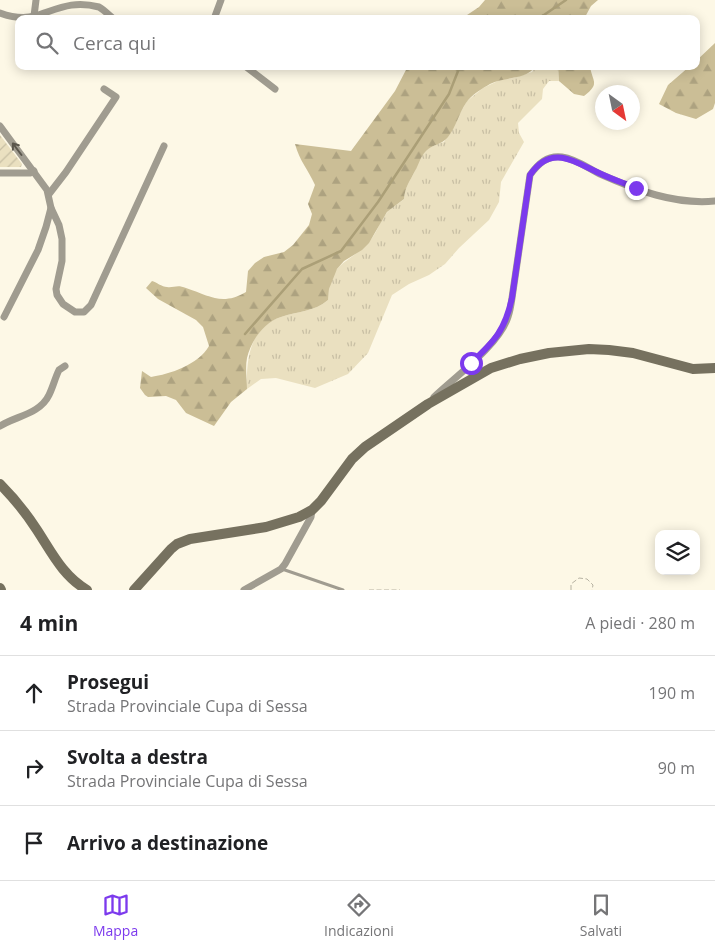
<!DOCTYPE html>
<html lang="it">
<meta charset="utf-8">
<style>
:root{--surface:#fff;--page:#f2f2f2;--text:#202124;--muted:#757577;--line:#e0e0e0;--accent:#7c3aed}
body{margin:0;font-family:"Open Sans",sans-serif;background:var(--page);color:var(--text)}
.controls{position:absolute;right:15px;bottom:15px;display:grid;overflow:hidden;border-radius:10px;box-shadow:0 2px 12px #0003}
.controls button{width:45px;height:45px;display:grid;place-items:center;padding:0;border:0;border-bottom:1px solid var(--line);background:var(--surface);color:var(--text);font:25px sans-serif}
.compass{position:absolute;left:595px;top:85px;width:45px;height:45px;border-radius:50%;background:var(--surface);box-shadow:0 2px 12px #0003;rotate:147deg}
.stop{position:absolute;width:15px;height:15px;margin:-11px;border:4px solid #7c3aed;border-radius:50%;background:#fff}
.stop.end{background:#7c3aed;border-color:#fff;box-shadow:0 1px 5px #0008}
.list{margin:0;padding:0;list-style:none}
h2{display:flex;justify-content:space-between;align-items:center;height:65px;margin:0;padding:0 20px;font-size:21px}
h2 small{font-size:16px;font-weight:400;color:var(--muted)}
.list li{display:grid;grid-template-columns:32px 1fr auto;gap:15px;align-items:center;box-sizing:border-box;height:75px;padding:0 20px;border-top:1px solid var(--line)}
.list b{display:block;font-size:19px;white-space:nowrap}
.list p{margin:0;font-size:16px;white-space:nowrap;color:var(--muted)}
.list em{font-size:16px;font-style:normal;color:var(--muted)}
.icon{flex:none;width:28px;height:28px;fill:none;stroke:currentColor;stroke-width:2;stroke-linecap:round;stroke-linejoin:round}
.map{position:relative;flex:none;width:715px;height:590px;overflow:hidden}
.search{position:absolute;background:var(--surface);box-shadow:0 2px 12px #0003;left:15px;right:15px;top:15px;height:55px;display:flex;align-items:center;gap:12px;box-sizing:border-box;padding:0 18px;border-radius:10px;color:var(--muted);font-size:19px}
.sheet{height:290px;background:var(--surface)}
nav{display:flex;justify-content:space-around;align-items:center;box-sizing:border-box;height:70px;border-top:1px solid var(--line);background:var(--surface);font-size:14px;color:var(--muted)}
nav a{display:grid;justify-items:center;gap:2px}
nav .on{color:var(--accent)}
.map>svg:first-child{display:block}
.grass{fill:url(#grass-tufts)}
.forest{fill:url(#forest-firs)}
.garden{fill:url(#garden-furrows)}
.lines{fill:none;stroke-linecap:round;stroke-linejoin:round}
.stream{stroke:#ab9f77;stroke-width:2.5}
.path{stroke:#b6b2a2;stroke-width:1;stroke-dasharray:5 2.5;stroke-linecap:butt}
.lane{stroke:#a09c90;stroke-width:3}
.street{stroke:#a09c90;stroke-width:7}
.secondary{stroke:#76715f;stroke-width:10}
.oneway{stroke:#5a564c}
.route{stroke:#7c3aed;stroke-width:6}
</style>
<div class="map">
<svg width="715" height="590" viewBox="0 0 715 590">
<defs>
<pattern id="grass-tufts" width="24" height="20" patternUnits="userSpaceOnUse" patternTransform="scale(1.25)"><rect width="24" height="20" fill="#eae0c0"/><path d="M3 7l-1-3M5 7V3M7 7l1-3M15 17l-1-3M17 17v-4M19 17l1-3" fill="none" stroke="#c8bfa4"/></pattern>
<pattern id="forest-firs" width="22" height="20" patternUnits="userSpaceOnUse" patternTransform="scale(1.25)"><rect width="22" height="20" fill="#cbbe96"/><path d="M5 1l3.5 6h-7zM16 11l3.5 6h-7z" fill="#ada280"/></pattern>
<pattern id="garden-furrows" width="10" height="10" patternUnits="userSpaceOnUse" patternTransform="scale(1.25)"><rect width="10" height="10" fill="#eae0c0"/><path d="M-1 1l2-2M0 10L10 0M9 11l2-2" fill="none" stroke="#c8bfa4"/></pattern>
</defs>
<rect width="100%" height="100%" fill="#fdf8e6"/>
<path class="grass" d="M 536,66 L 558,66 L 559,81 L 549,81 L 543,89 L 542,99 L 518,123 L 519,133 L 524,142 L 501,182 L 499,202 L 489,220 L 459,248 L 445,264 L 429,275 L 409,284 L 392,295 L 368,353 L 348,374 L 315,388 L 276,378 L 261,379 L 247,389 C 246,362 249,326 281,317 C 298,311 314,312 328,300 C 330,261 346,266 368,243 C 376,235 379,223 386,214 C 390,208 399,204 404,199 C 405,188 409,182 414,173 C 416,169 417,165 418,161 C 423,150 433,145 444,142 L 467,101 L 483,88 L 502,79 L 513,78 L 532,72 Z"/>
<g class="forest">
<polygon points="485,0 598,0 591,6 584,19 461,19 479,7"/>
<polygon points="715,43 715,103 713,109 696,119 676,113 659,104 668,85 690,66 696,66 696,61"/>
<path d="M 408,66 L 536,66 C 525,81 505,76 490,84 C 483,88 471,95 466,103 C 459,113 456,127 448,137 C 442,145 433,144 426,151 C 420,157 419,164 415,171 C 410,181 405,187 404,199 L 387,212 L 369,243 L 362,250 L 344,261 L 337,269 L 329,289 L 328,300 C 314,312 298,311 281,317 C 264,322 251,341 247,358 C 245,368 247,379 247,389 L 231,402 L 214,426 L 186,413 L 176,400 L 166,396 L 148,397 L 145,395 L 140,388 L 142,371 L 151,377 C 170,374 198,365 209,346 L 203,327 L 196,320 L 158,299 L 146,288 L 152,281 C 156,282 162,287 167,287 C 174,288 177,284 186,288 C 210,296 222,306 246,292 L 248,271 L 255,263 L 264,257 L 284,252 L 293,245 L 309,225 L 312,214 L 308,204 L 315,185 C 308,169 300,162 295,144 L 351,151 L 395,91 Z"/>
<path d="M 558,66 L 590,66 C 592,82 601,83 584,96 L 574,94 L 559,81 Z"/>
</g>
<polygon class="garden" points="0,135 22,164 21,167 0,167"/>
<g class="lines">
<g class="stream">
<polyline points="538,19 566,0"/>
<polyline points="245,334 302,269 341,251 378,202 449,94 460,66"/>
</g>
<g class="path">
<polyline points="369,590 400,590"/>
<polyline points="571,590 571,584 579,578 587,579 593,585 592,590"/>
</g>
<polyline class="lane" points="282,569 343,590"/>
<g class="street">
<path d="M 0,13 C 11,17 24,19 35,16 C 58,9 72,0 99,7 C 104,10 109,15 114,19"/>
<polyline points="34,16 36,0"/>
<polyline points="214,19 221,0"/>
<polyline points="165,66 182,66"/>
<polyline points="245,66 275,89"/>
<polyline points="0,126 47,190 51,208 46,227 38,250 4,317"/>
<polyline points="0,173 30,173 34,171"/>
<polyline points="49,194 66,172 116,97 104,89"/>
<polyline points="51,208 59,225 62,239 62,261 56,289 57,295 63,304 75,312 84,312 91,305 164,146"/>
<path d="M 434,397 C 455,377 499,345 508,317 C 510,311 511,305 512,298 L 530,175 C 538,164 547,155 562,157 C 576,159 588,168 600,174 C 636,190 675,205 715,201"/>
<path d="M 0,426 C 16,416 40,414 49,395 C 53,387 55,378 59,370 L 65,366"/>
<polyline points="244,590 281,569 285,564 311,517 312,510"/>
</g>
<g class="secondary">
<path d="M 0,484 C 14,498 26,513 37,530 C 52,553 63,576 87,590"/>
<polyline points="0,588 1,590"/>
<polyline points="134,590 171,549 177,544 190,539 266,527 299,517 312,510 321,501 352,459 365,447 428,404 491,368 520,359 549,353 589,349 609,350 633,353 693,369 715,368"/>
</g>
</g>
<defs><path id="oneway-shaft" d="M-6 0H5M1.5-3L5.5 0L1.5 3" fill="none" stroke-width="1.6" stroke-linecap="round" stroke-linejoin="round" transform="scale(1.25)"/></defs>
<use class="oneway" href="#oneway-shaft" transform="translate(17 149) rotate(-127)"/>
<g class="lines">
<path class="route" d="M 471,363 C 495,341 505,330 512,298 L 530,175 C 551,144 573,161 599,173 C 611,179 624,183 636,188"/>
</g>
</svg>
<div class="controls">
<button><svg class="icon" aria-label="layers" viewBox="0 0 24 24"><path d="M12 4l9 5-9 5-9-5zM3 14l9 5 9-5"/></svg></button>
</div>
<svg class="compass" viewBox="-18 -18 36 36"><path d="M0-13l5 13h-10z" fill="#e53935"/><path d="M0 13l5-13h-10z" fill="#757577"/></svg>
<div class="stop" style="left:471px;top:363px"></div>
<div class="stop end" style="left:636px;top:188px"></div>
<div class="search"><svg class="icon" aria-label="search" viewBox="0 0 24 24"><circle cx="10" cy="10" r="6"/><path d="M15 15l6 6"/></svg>Cerca qui</div>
</div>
<section class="sheet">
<h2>4 min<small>A piedi · 280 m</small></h2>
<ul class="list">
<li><svg class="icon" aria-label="ahead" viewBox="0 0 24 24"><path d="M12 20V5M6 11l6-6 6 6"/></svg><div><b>Prosegui</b><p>Strada Provinciale Cupa di Sessa</p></div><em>190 m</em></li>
<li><svg class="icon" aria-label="right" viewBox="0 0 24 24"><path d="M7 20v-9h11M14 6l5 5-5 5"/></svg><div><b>Svolta a destra</b><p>Strada Provinciale Cupa di Sessa</p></div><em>90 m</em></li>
<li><svg class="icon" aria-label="arrive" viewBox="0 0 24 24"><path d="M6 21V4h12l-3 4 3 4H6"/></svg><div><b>Arrivo a destinazione</b></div></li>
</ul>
</section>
<nav>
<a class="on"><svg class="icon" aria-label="map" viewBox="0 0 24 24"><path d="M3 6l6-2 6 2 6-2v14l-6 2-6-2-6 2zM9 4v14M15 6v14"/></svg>Mappa</a>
<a><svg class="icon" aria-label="directions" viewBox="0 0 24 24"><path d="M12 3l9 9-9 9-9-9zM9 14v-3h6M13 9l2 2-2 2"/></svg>Indicazioni</a>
<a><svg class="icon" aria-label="saved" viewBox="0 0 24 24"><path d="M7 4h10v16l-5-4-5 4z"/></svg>Salvati</a>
</nav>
